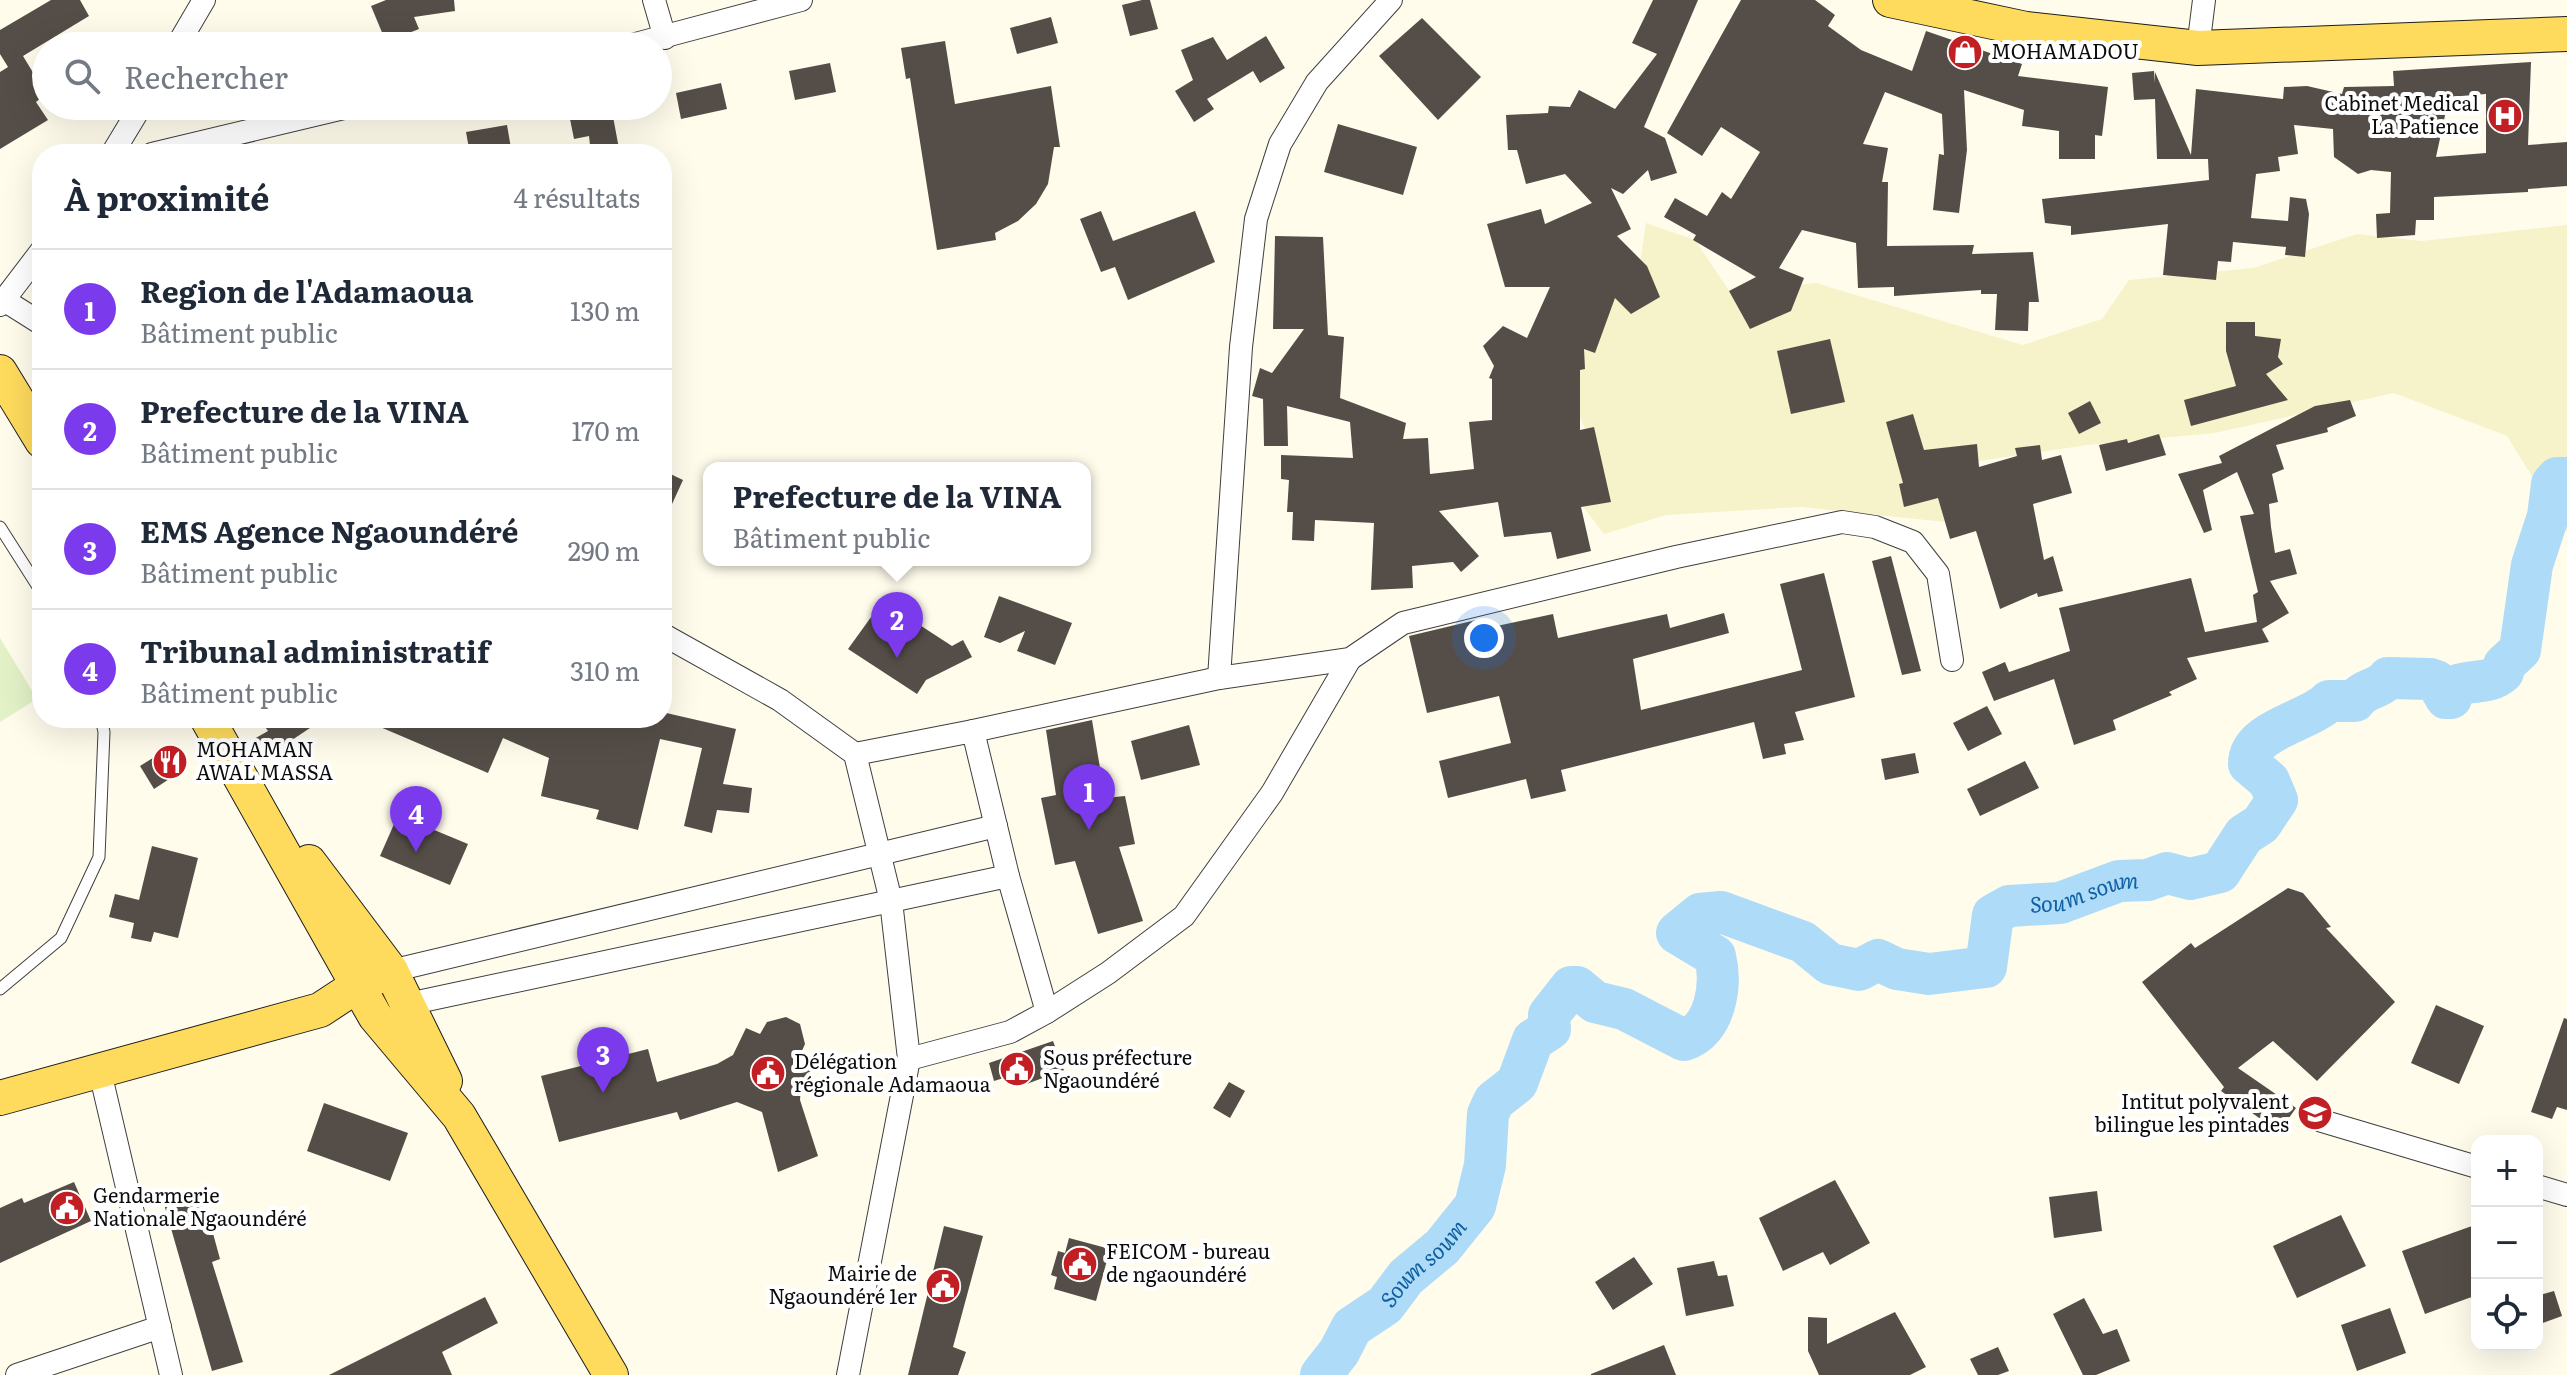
<!DOCTYPE html>
<html lang="fr">
<meta charset="utf-8">
<style>
:root{--surface:#fff;--page:#f6f6f7;--text:#1f2937;--muted:#747a83;--line:#e0e1e3;--accent:#7c3aed}
body{margin:0;font-family:Literata,serif;background:var(--page);color:var(--text)}
.controls{position:absolute;right:24px;bottom:24px;display:grid;overflow:hidden;border-radius:16px;box-shadow:0 8px 32px #0002}
.controls button{width:72px;height:72px;display:grid;place-items:center;padding:0;border:0;border-bottom:2px solid var(--line);background:var(--surface);color:var(--text);font:40px sans-serif}
.you{position:absolute;left:1484px;top:638px;width:28px;height:28px;margin:-20px;border:6px solid #fff;border-radius:50%;background:#1a73e8;box-shadow:0 0 0 12px #1a73e833}
.badge{display:grid;place-items:center;width:52px;height:52px;border-radius:50%;background:var(--accent);color:#fff;font-size:26px;font-weight:700}
.pin{position:absolute;translate:-50% -66px;filter:drop-shadow(0 2px 4px #0008)}
.pin::after{content:'';position:absolute;top:42px;width:28px;height:24px;background:inherit;clip-path:polygon(0 0,100% 0,50% 100%)}
.popup{position:absolute;left:703px;top:462px;width:388px;height:104px;box-sizing:border-box;display:grid;place-content:center;border-radius:16px;background:var(--surface);filter:drop-shadow(0 2px 6px #0005);font-size:26px;white-space:nowrap;color:var(--muted)}
.popup b{font-size:30px;color:var(--text)}
.popup::after{content:'';position:absolute;left:50%;top:100%;margin-left:-16px;border:16px solid transparent;border-top-color:var(--surface)}
.list{margin:0;padding:0;list-style:none}
h2{display:flex;justify-content:space-between;align-items:center;height:104px;margin:0;padding:0 32px;font-size:34px}
h2 small{font-size:26px;font-weight:400;color:var(--muted)}
.list li{display:grid;grid-template-columns:52px 1fr auto;gap:24px;align-items:center;box-sizing:border-box;height:120px;padding:0 32px;border-top:2px solid var(--line)}
.list b{display:block;font-size:30px;white-space:nowrap}
.list p{margin:0;font-size:26px;white-space:nowrap;color:var(--muted)}
.list em{font-size:26px;font-style:normal;color:var(--muted)}
.icon{flex:none;width:44px;height:44px;fill:none;stroke:currentColor;stroke-width:2;stroke-linecap:round;stroke-linejoin:round}
.map{position:relative;flex:none;width:2567px;height:1375px;overflow:hidden}
.search{position:absolute;background:var(--surface);box-shadow:0 8px 32px #0002;left:32px;top:32px;width:640px;height:88px;display:flex;align-items:center;gap:20px;box-sizing:border-box;padding:0 28px;border-radius:44px;color:var(--muted);font-size:30px}
.panel{position:absolute;background:var(--surface);box-shadow:0 8px 32px #0002;left:32px;top:144px;width:640px;height:584px;border-radius:32px}
.map>svg:first-child{display:block}
.farmland{fill:#f6f3cb}
.pitch{fill:#e2f1c6}
.lines{fill:none;stroke-linecap:round;stroke-linejoin:round}
.river{stroke:#aedbf8;stroke-width:42}
.building{fill:#554e48;fill-rule:evenodd}
.lane-casing{stroke:#3f3f3f;stroke-width:13}
.street-casing{stroke:#3f3f3f;stroke-width:24}
.primary-casing{stroke:#1d1d1d;stroke-width:36}
.lane{stroke:#fff;stroke-width:11}
.street{stroke:#fff;stroke-width:22}
.primary{stroke:#feda5d;stroke-width:34}
.labels{text-anchor:middle;stroke-width:8;stroke-linejoin:round;paint-order:stroke}
.poi-label{font-size:20px;fill:#0c0c0c;stroke:#fff;text-anchor:start}
.water-label{font-size:22px;font-style:italic;fill:#1160a3;stroke:#fff}
</style>
<div class="map">
<svg width="2567" height="1375" viewBox="0 0 2567 1375">
<rect width="100%" height="100%" fill="#fffcec"/>
<polygon class="farmland" points="1646,223 1695,240 1730,292 1816,283 2023,345 2102,319 2129,280 2253,268 2357,234 2422,241 2567,225 2567,533 2507,436 2394,393 2215,433 2088,445 1965,463 1945,522 1801,507 1666,515 1604,534 1581,504 1590,438 1561,381 1594,311 1639,270"/>
<polygon class="pitch" points="0,638 37,699 0,722"/>
<g class="lines">
<path class="river" id="s1" d="M 1321,1375 L 1339,1352 L 1352,1327 L 1385,1305 L 1406,1277 L 1442,1247 L 1475,1206 L 1485,1165 L 1488,1114 L 1494,1101 L 1517,1083 L 1533,1040 L 1550,1029 L 1549,1015 L 1571,987 L 1577,987 L 1595,1002 L 1624,1009 L 1684,1040 C 1716,1030 1722,984 1715,956 L 1677,933 L 1700,914 L 1721,912 L 1803,942 L 1830,964 L 1859,970 L 1878,960 L 1897,969 L 1929,974 L 1986,967 L 1993,915 L 2009,906 L 2060,903 L 2119,881 L 2148,880 L 2167,873 L 2190,879 L 2220,872 L 2244,835 L 2261,824 L 2277,800 L 2269,781 L 2249,764 C 2249,729 2309,722 2329,701 L 2355,701 C 2363,688 2379,690 2388,678 L 2430,679 L 2436,681 L 2446,698 L 2451,698 L 2455,686 C 2472,679 2489,685 2503,672 L 2504,665 L 2520,650 L 2532,565 L 2548,516 L 2552,484 L 2557,478 L 2567,478"/>
</g>
<g class="building">
<polygon points="51,0 80,0 89,16 23,56 46,94 36,102 48,120 0,149 0,72 8,67 0,54 0,30"/>
<polygon points="386,0 454,0 455,11 414,17 419,29 386,42 371,6"/>
<polygon points="1142,0 1150,0 1158,29 1130,36 1122,5"/>
<polygon points="1653,0 1698,0 1644,127 1665,138 1677,173 1651,181 1648,170 1623,194 1611,188 1631,229 1617,236 1647,266 1660,297 1631,314 1615,298 1595,353 1584,349 1585,369 1580,370 1580,430 1594,427 1611,502 1581,507 1591,551 1557,559 1551,532 1504,537 1498,502 1439,511 1479,556 1461,572 1453,562 1412,566 1413,588 1371,590 1374,523 1315,520 1314,541 1292,540 1293,512 1287,512 1289,480 1281,479 1281,455 1353,458 1350,422 1287,406 1288,446 1264,446 1263,399 1252,396 1260,368 1272,373 1304,329 1273,329 1275,236 1323,237 1328,335 1344,337 1340,398 1406,423 1403,439 1428,438 1430,474 1474,469 1469,422 1492,420 1492,379 1489,378 1494,366 1483,346 1503,326 1527,338 1550,287 1505,287 1487,224 1541,209 1545,224 1592,203 1565,174 1526,184 1517,150 1508,150 1506,115 1548,113 1549,106 1570,107 1579,90 1615,109 1657,54 1632,43"/>
<polygon points="1741,0 1815,0 1835,15 1828,26 1861,50 1912,71 1926,31 2022,64 2018,76 2108,87 2102,136 2095,135 2095,159 2059,159 2059,131 2022,126 2024,110 1964,90 1967,150 1959,213 1933,210 1939,154 1944,155 1942,114 1885,92 1863,144 1888,148 1882,182 1888,182 1887,246 1974,245 1972,254 2033,252 2039,302 2029,302 2028,331 1995,330 1997,294 1981,294 1981,290 1894,296 1894,287 1858,288 1856,243 1802,230 1779,268 1804,278 1791,311 1750,329 1729,291 1756,277 1693,240 1696,235 1664,217 1675,198 1707,216 1722,192 1731,199 1760,152 1721,127 1702,156 1667,133"/>
<polygon points="1051,17 1058,43 1017,54 1010,28"/>
<polygon points="1422,18 1481,77 1438,120 1379,56"/>
<polygon points="1266,36 1285,68 1260,83 1253,71 1207,99 1214,109 1194,122 1175,91 1193,80 1181,50 1213,37 1227,60"/>
<polygon points="945,41 955,104 1051,86 1060,147 1054,147 1048,184 1036,204 1018,221 995,233 996,240 937,250 910,78 906,79 901,48"/>
<path d="M 2531,62 L 2528,145 L 2567,142 L 2567,186 L 2528,189 L 2528,192 L 2434,197 L 2434,220 L 2416,220 L 2415,235 L 2377,238 L 2376,214 L 2390,213 L 2391,172 L 2371,170 L 2358,174 L 2334,157 L 2333,129 L 2294,125 L 2298,154 L 2278,157 L 2280,171 L 2256,174 L 2251,218 L 2288,221 L 2290,197 L 2306,199 L 2309,214 L 2305,257 L 2285,255 L 2286,247 L 2233,242 L 2231,262 L 2218,261 L 2216,280 L 2163,275 L 2168,224 L 2071,235 L 2071,226 L 2045,223 L 2042,199 L 2209,180 L 2208,159 L 2157,159 L 2155,99 L 2134,100 L 2132,73 L 2154,71 L 2155,83 L 2155,72 L 2191,155 L 2196,89 L 2283,99 L 2284,87 L 2307,86 L 2342,94 L 2344,87 L 2394,86 L 2393,71 ZM 2486,94 L 2486,153 L 2436,157 L 2449,97 Z"/>
<polygon points="830,63 836,92 795,100 789,71"/>
<polygon points="721,83 727,109 681,119 676,93"/>
<polygon points="611,106 620,154 591,154 589,136 574,139 569,114"/>
<polygon points="1338,124 1417,147 1403,195 1324,172"/>
<polygon points="507,125 512,154 470,154 466,132"/>
<polygon points="1101,211 1113,241 1195,211 1215,262 1128,300 1115,267 1101,272 1080,219"/>
<polygon points="2226,322 2255,322 2255,336 2281,339 2278,357 2283,364 2266,374 2288,400 2191,426 2184,400 2236,386 2226,351"/>
<polygon points="1830,339 1845,402 1791,414 1777,351"/>
<polygon points="2350,400 2356,416 2327,428 2328,432 2276,445 2284,469 2272,474 2278,502 2269,504 2271,527 2275,553 2290,549 2297,574 2270,581 2289,613 2262,629 2269,642 2187,658 2197,679 2169,692 2172,695 2113,720 2116,730 2074,745 2054,679 1994,701 1982,672 2005,662 2009,672 2070,651 2059,608 2191,578 2205,632 2257,622 2253,595 2258,592 2240,516 2254,514 2237,472 2203,490 2212,530 2204,533 2178,474 2222,463 2219,456 2315,406"/>
<polygon points="2090,401 2101,423 2079,434 2068,413"/>
<polygon points="1913,414 1924,450 1977,444 1979,467 2017,456 2015,448 2040,445 2042,460 2061,455 2072,493 2033,504 2044,560 2053,556 2063,591 2038,597 2037,593 2000,609 1976,531 1950,539 1938,498 1904,507 1899,484 1903,483 1886,422"/>
<polygon points="2159,434 2166,455 2106,471 2099,445 2127,439 2128,443"/>
<polygon points="662,470 683,480 662,526"/>
<polygon points="1891,556 1921,671 1902,675 1872,561"/>
<polygon points="1824,573 1855,697 1795,712 1804,740 1784,744 1786,754 1763,759 1754,722 1561,770 1566,791 1531,799 1526,779 1448,798 1439,761 1511,743 1499,696 1427,713 1409,636 1476,620 1478,630 1553,614 1558,638 1667,614 1670,628 1724,613 1729,633 1633,659 1641,710 1802,670 1780,584"/>
<polygon points="999,596 1072,623 1055,665 1017,651 1025,631 1000,643 984,637"/>
<polygon points="874,613 903,633 912,620 952,646 963,640 972,657 926,680 917,694 848,649"/>
<polygon points="1987,706 2002,734 1968,751 1953,723"/>
<polygon points="662,712 736,729 723,784 752,788 749,813 717,810 712,833 684,826 702,748 660,739 638,830 596,819 599,810 541,796 549,758 503,738 488,773 359,718 539,718 557,725 558,718 662,718"/>
<polygon points="259,718 325,718 265,758 254,739 268,731"/>
<polygon points="1092,720 1105,798 1125,796 1135,844 1119,847 1143,921 1098,934 1075,861 1055,865 1041,798 1056,795 1046,730"/>
<polygon points="1189,725 1200,765 1141,780 1131,741"/>
<polygon points="172,746 186,768 154,789 140,766"/>
<polygon points="1915,753 1919,773 1885,780 1881,759"/>
<polygon points="2025,761 2039,788 1980,816 1967,789"/>
<polygon points="398,815 468,844 450,885 380,856"/>
<polygon points="152,846 198,858 178,938 154,932 151,942 131,938 134,923 109,917 115,894 139,900"/>
<polygon points="2288,888 2303,893 2331,927 2326,928 2395,1002 2317,1081 2273,1041 2238,1068 2296,1108 2279,1132 2221,1091 2224,1087 2142,982 2191,943 2195,948"/>
<polygon points="2436,1005 2484,1026 2459,1084 2411,1063"/>
<polygon points="786,1017 800,1024 805,1044 801,1053 815,1063 801,1087 800,1100 818,1156 778,1172 762,1112 737,1102 680,1120 677,1112 559,1142 541,1076 648,1049 657,1082 717,1064 733,1055 746,1028 760,1034 767,1022"/>
<polygon points="2564,1018 2567,1019 2567,1110 2557,1107 2552,1119 2531,1112"/>
<polygon points="1053,1041 1064,1070 1024,1085 1020,1073 994,1081 989,1063"/>
<polygon points="1229,1082 1245,1091 1230,1118 1213,1108"/>
<polygon points="324,1103 408,1133 390,1181 307,1151"/>
<polygon points="1835,1180 1870,1243 1830,1265 1823,1252 1783,1271 1759,1218"/>
<polygon points="74,1182 91,1221 0,1263 0,1208 22,1198 24,1203"/>
<polygon points="2097,1191 2102,1231 2054,1238 2049,1197"/>
<polygon points="202,1193 220,1259 212,1262 243,1362 212,1371 164,1204"/>
<polygon points="2341,1215 2366,1266 2297,1298 2273,1246"/>
<polygon points="944,1226 983,1236 953,1347 966,1352 958,1375 908,1375"/>
<polygon points="2472,1226 2477,1239 2477,1295 2425,1314 2402,1251"/>
<polygon points="1069,1238 1110,1249 1096,1301 1054,1289 1057,1277 1051,1275 1058,1251 1065,1253"/>
<polygon points="1634,1257 1653,1284 1613,1310 1595,1282"/>
<polygon points="1714,1261 1718,1276 1727,1275 1734,1306 1686,1316 1677,1268"/>
<polygon points="2554,1291 2562,1316 2537,1325 2537,1296"/>
<polygon points="485,1297 498,1323 442,1352 452,1375 329,1375"/>
<polygon points="2084,1298 2103,1334 2117,1329 2130,1361 2096,1375 2083,1375 2053,1314"/>
<polygon points="2390,1308 2406,1353 2357,1371 2341,1325"/>
<polygon points="1895,1312 1926,1367 1910,1375 1819,1375 1808,1351 1808,1317 1827,1318 1827,1344"/>
<polygon points="1664,1345 1676,1375 1591,1375 1591,1374"/>
<polygon points="1998,1347 2009,1371 1998,1375 1978,1375 1970,1359"/>
</g>
<g class="lines">
<defs>
<g id="lane">
<polyline points="0,527 42,593"/>
<polyline points="0,989 61,938 99,857 104,732 101,718"/>
</g>
<g id="street">
<polyline points="654,0 665,38"/>
<polyline points="177,46 204,0"/>
<polyline points="628,46 801,0"/>
<polyline points="2198,48 2204,0"/>
<polyline points="112,154 141,106"/>
<polyline points="152,154 352,106"/>
<polyline points="4,300 42,324"/>
<polyline points="0,305 42,250"/>
<polyline points="662,634 780,700 855,754 891,901 909,1059 848,1375"/>
<polyline points="1219,678 1350,659 1403,623 1676,557 1842,522 1875,527 1913,542 1938,574 1952,660"/>
<polyline points="973,731 1219,678 1241,347 1256,219 1280,144 1317,82 1391,0"/>
<polyline points="855,754 973,731 1008,876 1047,1012 1010,1032 909,1059"/>
<polyline points="391,971 996,826"/>
<polyline points="408,1004 1008,876"/>
<polyline points="1047,1012 1108,973 1184,916 1272,793 1350,659"/>
<polyline points="100,1072 171,1375"/>
<polyline points="2322,1121 2477,1167"/>
<polyline points="2537,1186 2567,1195"/>
<polyline points="17,1375 160,1327"/>
</g>
<g id="primary">
<polyline points="1890,0 2026,29 2198,48 2567,34"/>
<polyline points="0,372 42,441"/>
<polyline points="207,718 375,1016 459,1116 611,1375"/>
<polyline points="309,862 391,971 445,1081"/>
<polyline points="0,1098 320,1010 358,985 391,971"/>
</g>
</defs>
<use href="#lane" class="lane-casing"/>
<use href="#street" class="street-casing"/>
<use href="#primary" class="primary-casing"/>
<use href="#lane" class="lane"/>
<use href="#street" class="street"/>
<use href="#primary" class="primary"/>
</g>
<defs>
<symbol id="shop-disc" viewBox="-11 -11 22 22"><circle r="9.5" fill="#c11f24" stroke="#fff"/><path d="M-5-2.5h2.3a2.7 3.5 0 0 1 5.4 0H5L5.5 6h-11ZM-1.5-2.5h3a1.5 2.3 0 0 0-3 0Z" fill="#fff"/></symbol>
<symbol id="hospital-disc" viewBox="-11 -11 22 22"><circle r="9.5" fill="#c11f24" stroke="#fff"/><path d="M-5-5h3v3.5h4V-5h3V5h-3V1.5h-4V5h-3Z" fill="#fff"/></symbol>
<symbol id="restaurant-disc" viewBox="-11 -11 22 22"><circle r="9.5" fill="#c11f24" stroke="#fff"/><path d="M-5-6h1v4h1v-4h1v4h1v-4h1v5L-1.5 .5V6h-2V.5L-5-1ZM5-6V6H3V1.5H1.5Q1.5-4 5-6Z" fill="#fff"/></symbol>
<symbol id="civic-disc" viewBox="-11 -11 22 22"><circle r="9.5" fill="#c11f24" stroke="#fff"/><path d="M-.6-6.5H3V-4.5H.6V-3L4-1V1h2V6H-6V1h2V-1L-.6-3ZM-1.2 2.5V6h2.4V2.5Z" fill="#fff"/></symbol>
<symbol id="school-disc" viewBox="-11 -11 22 22"><circle r="9.5" fill="#c11f24" stroke="#fff"/><path d="M0-5L7-2L0 1L-7-2ZM-4 1L0 2.5L4 1V4Q0 6-4 4Z" fill="#fff"/></symbol>
</defs>
<g fill-rule="evenodd">
<use href="#shop-disc" x="1945" y="32" width="40" height="40"/>
<use href="#hospital-disc" x="2485" y="96" width="40" height="40"/>
<use href="#restaurant-disc" x="150" y="742" width="40" height="40"/>
<use href="#civic-disc" x="997" y="1049" width="40" height="40"/>
<use href="#civic-disc" x="748" y="1053" width="40" height="40"/>
<use href="#school-disc" x="2295" y="1093" width="40" height="40"/>
<use href="#civic-disc" x="47" y="1188" width="40" height="40"/>
<use href="#civic-disc" x="1060" y="1244" width="40" height="40"/>
<use href="#civic-disc" x="923" y="1266" width="40" height="40"/>
</g>
<g class="labels">
<g class="poi-label">
<text x="1991" y="59">MOHAMADOU</text>
<text x="2479" y="111" text-anchor="end">Cabinet Medical<tspan x="2479" dy="23">La Patience</tspan></text>
<text x="196" y="757">MOHAMAN<tspan x="196" dy="23">AWAL MASSA</tspan></text>
<text x="1043" y="1065">Sous préfecture<tspan x="1043" dy="23">Ngaoundéré</tspan></text>
<text x="794" y="1069">Délégation<tspan x="794" dy="23">régionale Adamaoua</tspan></text>
<text x="2289" y="1109" text-anchor="end">Intitut polyvalent<tspan x="2289" dy="23">bilingue les pintades</tspan></text>
<text x="93" y="1203">Gendarmerie<tspan x="93" dy="23">Nationale Ngaoundéré</tspan></text>
<text x="1106" y="1259">FEICOM - bureau<tspan x="1106" dy="23">de ngaoundéré</tspan></text>
<text x="917" y="1281" text-anchor="end">Mairie de<tspan x="917" dy="23">Ngaoundéré 1er</tspan></text>
</g>
<g class="water-label">
<text dy="8" stroke="none"><textPath href="#s1" startOffset="1236">Soum soum</textPath></text>
<text dy="8" stroke="none"><textPath href="#s1" startOffset="154">Soum soum</textPath></text>
</g>
</g>
</svg>
<div class="controls">
<button>+</button>
<button>−</button>
<button><svg class="icon" aria-label="locate" viewBox="0 0 24 24"><circle cx="12" cy="12" r="6"/><path d="M12 2v4M12 18v4M2 12h4M18 12h4"/></svg></button>
</div>
<div class="you"></div>
<div class="pin badge" style="left:1089px;top:830px">1</div>
<div class="pin badge" style="left:897px;top:658px">2</div>
<div class="popup"><b>Prefecture de la VINA</b>Bâtiment public</div>
<div class="pin badge" style="left:603px;top:1093px">3</div>
<div class="pin badge" style="left:416px;top:852px">4</div>
<div class="search"><svg class="icon" aria-label="search" viewBox="0 0 24 24"><circle cx="10" cy="10" r="6"/><path d="M15 15l6 6"/></svg>Rechercher</div>
<section class="panel">
<h2>À proximité<small>4 résultats</small></h2>
<ul class="list">
<li><span class="badge">1</span><div><b>Region de l'Adamaoua</b><p>Bâtiment public</p></div><em>130 m</em></li>
<li><span class="badge">2</span><div><b>Prefecture de la VINA</b><p>Bâtiment public</p></div><em>170 m</em></li>
<li><span class="badge">3</span><div><b>EMS Agence Ngaoundéré</b><p>Bâtiment public</p></div><em>290 m</em></li>
<li><span class="badge">4</span><div><b>Tribunal administratif</b><p>Bâtiment public</p></div><em>310 m</em></li>
</ul>
</section>
</div>
